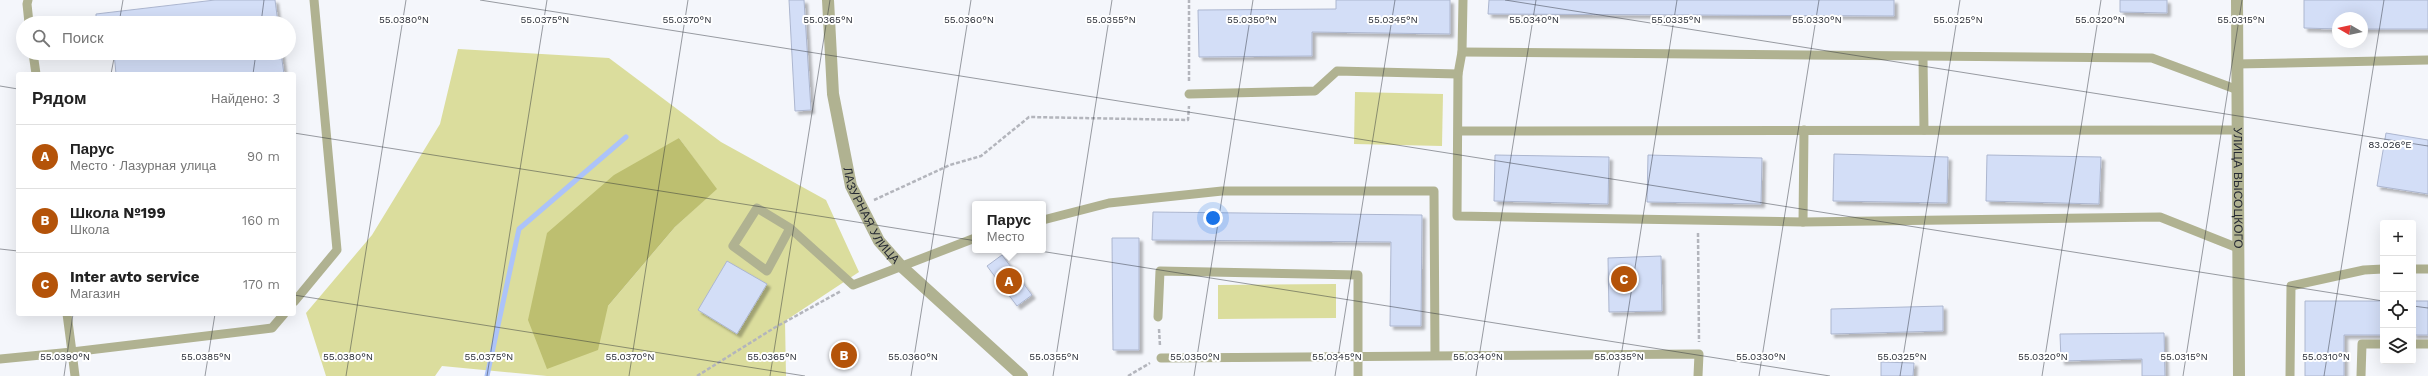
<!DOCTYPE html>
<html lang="ru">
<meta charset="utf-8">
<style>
:root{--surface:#fff;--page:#f2f2f2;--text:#222;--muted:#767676;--line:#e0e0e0;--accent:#b45309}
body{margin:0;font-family:"Work Sans",sans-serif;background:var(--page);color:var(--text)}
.controls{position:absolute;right:12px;bottom:12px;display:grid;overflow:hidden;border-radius:4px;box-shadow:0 4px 16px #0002}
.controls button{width:36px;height:36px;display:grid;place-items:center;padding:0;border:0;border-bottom:1px solid var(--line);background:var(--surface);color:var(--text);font:20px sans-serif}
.compass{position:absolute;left:2332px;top:12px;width:36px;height:36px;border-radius:50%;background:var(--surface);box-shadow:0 4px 16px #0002;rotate:279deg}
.you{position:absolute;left:1213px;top:218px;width:14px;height:14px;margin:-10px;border:3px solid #fff;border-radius:50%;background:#1a73e8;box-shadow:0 0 0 6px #1a73e833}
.badge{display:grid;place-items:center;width:26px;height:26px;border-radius:50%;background:var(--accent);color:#fff;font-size:13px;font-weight:700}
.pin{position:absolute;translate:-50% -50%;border:2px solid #fff;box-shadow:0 1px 4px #0006}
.popup{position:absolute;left:972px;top:201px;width:74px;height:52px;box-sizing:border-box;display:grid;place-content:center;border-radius:4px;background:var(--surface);filter:drop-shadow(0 1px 3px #0005);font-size:13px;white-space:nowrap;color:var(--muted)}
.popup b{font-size:15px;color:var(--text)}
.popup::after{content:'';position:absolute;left:50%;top:100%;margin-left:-8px;border:8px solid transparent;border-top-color:var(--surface)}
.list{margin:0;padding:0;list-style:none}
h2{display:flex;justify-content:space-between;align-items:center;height:52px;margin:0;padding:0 16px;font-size:17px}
h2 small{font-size:13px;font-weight:400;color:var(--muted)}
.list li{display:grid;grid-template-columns:26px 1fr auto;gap:12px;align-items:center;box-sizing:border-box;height:64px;padding:0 16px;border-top:1px solid var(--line)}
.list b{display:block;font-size:15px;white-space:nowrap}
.list p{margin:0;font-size:13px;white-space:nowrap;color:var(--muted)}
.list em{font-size:13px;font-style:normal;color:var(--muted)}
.icon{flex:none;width:22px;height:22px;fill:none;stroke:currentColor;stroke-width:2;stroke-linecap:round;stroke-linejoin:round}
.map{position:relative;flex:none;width:2428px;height:376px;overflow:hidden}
.search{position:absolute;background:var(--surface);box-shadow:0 4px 16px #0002;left:16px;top:16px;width:280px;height:44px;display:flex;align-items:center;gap:10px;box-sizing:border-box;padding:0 14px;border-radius:22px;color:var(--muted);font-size:15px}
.panel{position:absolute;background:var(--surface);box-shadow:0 4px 16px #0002;left:16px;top:72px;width:280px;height:244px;border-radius:4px}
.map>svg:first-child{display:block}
.green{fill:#dbdd9d;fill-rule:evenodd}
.forest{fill:#bdbf70}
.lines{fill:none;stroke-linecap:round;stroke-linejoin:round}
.stream{stroke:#acc3f9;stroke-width:5}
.building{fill:#d3def7;stroke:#acb6cf;filter:url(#shadow)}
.path{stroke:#b3b5bc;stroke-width:2.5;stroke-dasharray:4 2;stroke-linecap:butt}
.lane{stroke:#b0b291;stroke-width:9}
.street{stroke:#b0b291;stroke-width:12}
.ticks{fill:none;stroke:#262a33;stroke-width:1;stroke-opacity:0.45}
.labels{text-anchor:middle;stroke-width:4;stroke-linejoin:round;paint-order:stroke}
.street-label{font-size:12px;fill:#262a33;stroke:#fff}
.ticks-label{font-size:10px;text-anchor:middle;fill:#262a33;stroke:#fff;stroke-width:4;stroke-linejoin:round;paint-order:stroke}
</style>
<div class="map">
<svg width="2428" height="376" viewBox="0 0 2428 376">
<defs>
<filter id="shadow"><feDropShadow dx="3.5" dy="3.5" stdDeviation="1" flood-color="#0004"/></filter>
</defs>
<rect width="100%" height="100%" fill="#f4f6fb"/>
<g class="green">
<path d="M 458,49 L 609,58 L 721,142 L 826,200 L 859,272 L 785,321 L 786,376 L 547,376 L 442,366 L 435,376 L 326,376 L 306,313 L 372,235 L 440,124 ZM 679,138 L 716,189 L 675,227 L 608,306 Z"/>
<polygon points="1355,92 1443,94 1442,146 1354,144"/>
<polygon points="1336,284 1336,318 1218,319 1218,285"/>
</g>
<polygon class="forest" points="679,138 717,189 675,227 608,306 598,350 547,369 528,320 547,233 614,175"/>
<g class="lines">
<polyline class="stream" points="487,376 519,229 626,137"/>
</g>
<g class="building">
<polygon points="215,0 275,0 278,23 96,23 96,14"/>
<polygon points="789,0 804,0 811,110 795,111"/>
<polygon points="1336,0 1450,0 1450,34 1312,32 1312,56 1199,57 1198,10 1336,9"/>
<polygon points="1489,0 1894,0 1894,16 1488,14"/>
<polygon points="2120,0 2167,0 2167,13 2120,12"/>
<polygon points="2304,0 2428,0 2428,29 2362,29 2362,18 2338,18 2338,29 2304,28"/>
<polygon points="114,53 281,53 284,74 116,74"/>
<polygon points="2386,133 2428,140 2428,194 2377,186"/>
<polygon points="1834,154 1948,157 1947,203 1833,201"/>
<polygon points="1495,155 1609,157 1608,204 1494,201"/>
<polygon points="1648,155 1762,158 1761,204 1647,202"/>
<polygon points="1987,155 2101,157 2099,204 1986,201"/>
<polygon points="1153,212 1422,215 1421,326 1390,326 1391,242 1152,240"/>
<polygon points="1112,238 1139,238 1139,350 1113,350"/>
<polygon points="1002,255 1032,295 1017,306 987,266"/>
<polygon points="1661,256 1662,311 1609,312 1608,258"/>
<polygon points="727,261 767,284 737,334 698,310"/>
<polygon points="2305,301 2383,301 2383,335 2344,335 2344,376 2305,376"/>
<rect x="2413" y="301" width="15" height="34"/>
<polygon points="1943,306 1943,331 1831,334 1831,309"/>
<polygon points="2164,333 2165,376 2142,376 2142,359 2061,361 2060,334"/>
<polygon points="1881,362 1914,363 1913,376 1881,376"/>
</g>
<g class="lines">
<g class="path">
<polyline points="1189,81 1189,0"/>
<polyline points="874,200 950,165 981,156 1029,117 1188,120 1189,106"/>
<polyline points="1698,233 1699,342"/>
<polyline points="1159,329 1160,346"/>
<polyline points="697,376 774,328 841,291"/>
<polyline points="1128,376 1150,363"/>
</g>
<g class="lane">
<polyline points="28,0 27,4 29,23"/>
<polyline points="1463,0 1462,52 1458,74 1457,216 1803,222 2160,217 2238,248"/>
<polyline points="1462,52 2152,58 2238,90"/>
<polyline points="33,53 36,74"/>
<polyline points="1923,58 1924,130"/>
<polyline points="2237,64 2428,60"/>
<polyline points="1189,94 1315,91 1337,71 1458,74"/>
<polyline points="1459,131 2237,130"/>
<polyline points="1043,220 1109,203 1222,191 1434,191 1435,355"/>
<polyline points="1803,222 1804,130"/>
<polyline points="790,228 767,271 733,246 757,208 790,228 853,285 975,238"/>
<polyline points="2413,269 2428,269"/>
<polyline points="294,302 337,250 314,0"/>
<polyline points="67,314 72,352 272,328 284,314"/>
<polyline points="1158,317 1160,271 1358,275 1358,376"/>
<polyline points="2413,344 2428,344"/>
<polyline points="1161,358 1699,354 1698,376"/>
<polyline points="0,359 72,352 75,376"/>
<polyline points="2290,376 2291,286 2364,270 2383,269"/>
<polyline points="2361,376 2362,344 2383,344"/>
</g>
<g class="street">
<path id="s1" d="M 828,0 L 833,94 L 851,186 L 879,241 L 901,266 L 1022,376"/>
<path id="s2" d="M 2237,0 L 2239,376"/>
</g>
</g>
<path class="ticks" d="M 480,0 L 2383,301M 1505,0 L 2428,146M 119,23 L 123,0M 261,23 L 264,0M 111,74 L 115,53M 253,74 L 256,53M 0,86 L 18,89M 294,133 L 1830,376M 0,249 L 18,251M 294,295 L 805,376M 2413,306 L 2428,308M 64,376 L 73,314M 205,376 L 215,314M 346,376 L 406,0M 487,376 L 547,0M 629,376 L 688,0M 770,376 L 830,0M 911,376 L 971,0M 1053,376 L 1112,0M 1194,376 L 1253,0M 1335,376 L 1395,0M 1476,376 L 1536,0M 1618,376 L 1677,0M 1759,376 L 1819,0M 1900,376 L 1960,0M 2042,376 L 2101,0M 2183,376 L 2242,0M 2324,376 L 2384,0"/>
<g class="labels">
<g class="street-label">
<text dy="4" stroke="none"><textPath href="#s2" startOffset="188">УЛИЦА ВЫСОЦКОГО</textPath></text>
<text dy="4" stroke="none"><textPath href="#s1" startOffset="223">ЛАЗУРНАЯ УЛИЦА</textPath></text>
</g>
</g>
<g class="ticks-label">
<text x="545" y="23">55.0375°N</text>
<text x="969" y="23">55.0360°N</text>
<text x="1111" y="23">55.0355°N</text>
<text x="1252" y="23">55.0350°N</text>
<text x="1534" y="23">55.0340°N</text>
<text x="1676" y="23">55.0335°N</text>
<text x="1817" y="23">55.0330°N</text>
<text x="404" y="23">55.0380°N</text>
<text x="687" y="23">55.0370°N</text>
<text x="828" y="23">55.0365°N</text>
<text x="1393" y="23">55.0345°N</text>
<text x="1958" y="23">55.0325°N</text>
<text x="2100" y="23">55.0320°N</text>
<text x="2241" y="23">55.0315°N</text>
<text x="2390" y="148">83.026°E</text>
<text x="65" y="360">55.0390°N</text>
<text x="206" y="360">55.0385°N</text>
<text x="348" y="360">55.0380°N</text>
<text x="489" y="360">55.0375°N</text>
<text x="630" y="360">55.0370°N</text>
<text x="772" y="360">55.0365°N</text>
<text x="913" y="360">55.0360°N</text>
<text x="1054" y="360">55.0355°N</text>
<text x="1195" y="360">55.0350°N</text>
<text x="1337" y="360">55.0345°N</text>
<text x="1478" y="360">55.0340°N</text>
<text x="1619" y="360">55.0335°N</text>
<text x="1761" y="360">55.0330°N</text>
<text x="1902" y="360">55.0325°N</text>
<text x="2043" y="360">55.0320°N</text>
<text x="2184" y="360">55.0315°N</text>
<text x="2326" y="360">55.0310°N</text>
</g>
</svg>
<div class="controls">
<button>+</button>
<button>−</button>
<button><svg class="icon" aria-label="locate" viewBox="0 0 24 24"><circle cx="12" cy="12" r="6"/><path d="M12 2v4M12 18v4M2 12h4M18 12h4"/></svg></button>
<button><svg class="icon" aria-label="layers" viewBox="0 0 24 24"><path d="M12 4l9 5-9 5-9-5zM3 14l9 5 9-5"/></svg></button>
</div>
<svg class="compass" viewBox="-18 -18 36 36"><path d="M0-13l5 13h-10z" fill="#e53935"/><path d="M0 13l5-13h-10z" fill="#767676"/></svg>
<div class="you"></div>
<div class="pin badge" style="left:1009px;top:281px">A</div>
<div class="popup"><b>Парус</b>Место</div>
<div class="pin badge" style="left:844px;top:355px">B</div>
<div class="pin badge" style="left:1624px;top:279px">C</div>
<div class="search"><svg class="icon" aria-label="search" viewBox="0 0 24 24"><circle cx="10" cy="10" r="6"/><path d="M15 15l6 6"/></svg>Поиск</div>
<section class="panel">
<h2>Рядом<small>Найдено: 3</small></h2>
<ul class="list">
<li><span class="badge">A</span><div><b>Парус</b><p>Место · Лазурная улица</p></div><em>90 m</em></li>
<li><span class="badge">B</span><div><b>Школа №199</b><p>Школа</p></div><em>160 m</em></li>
<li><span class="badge">C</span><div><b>Inter avto service</b><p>Магазин</p></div><em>170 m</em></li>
</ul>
</section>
</div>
